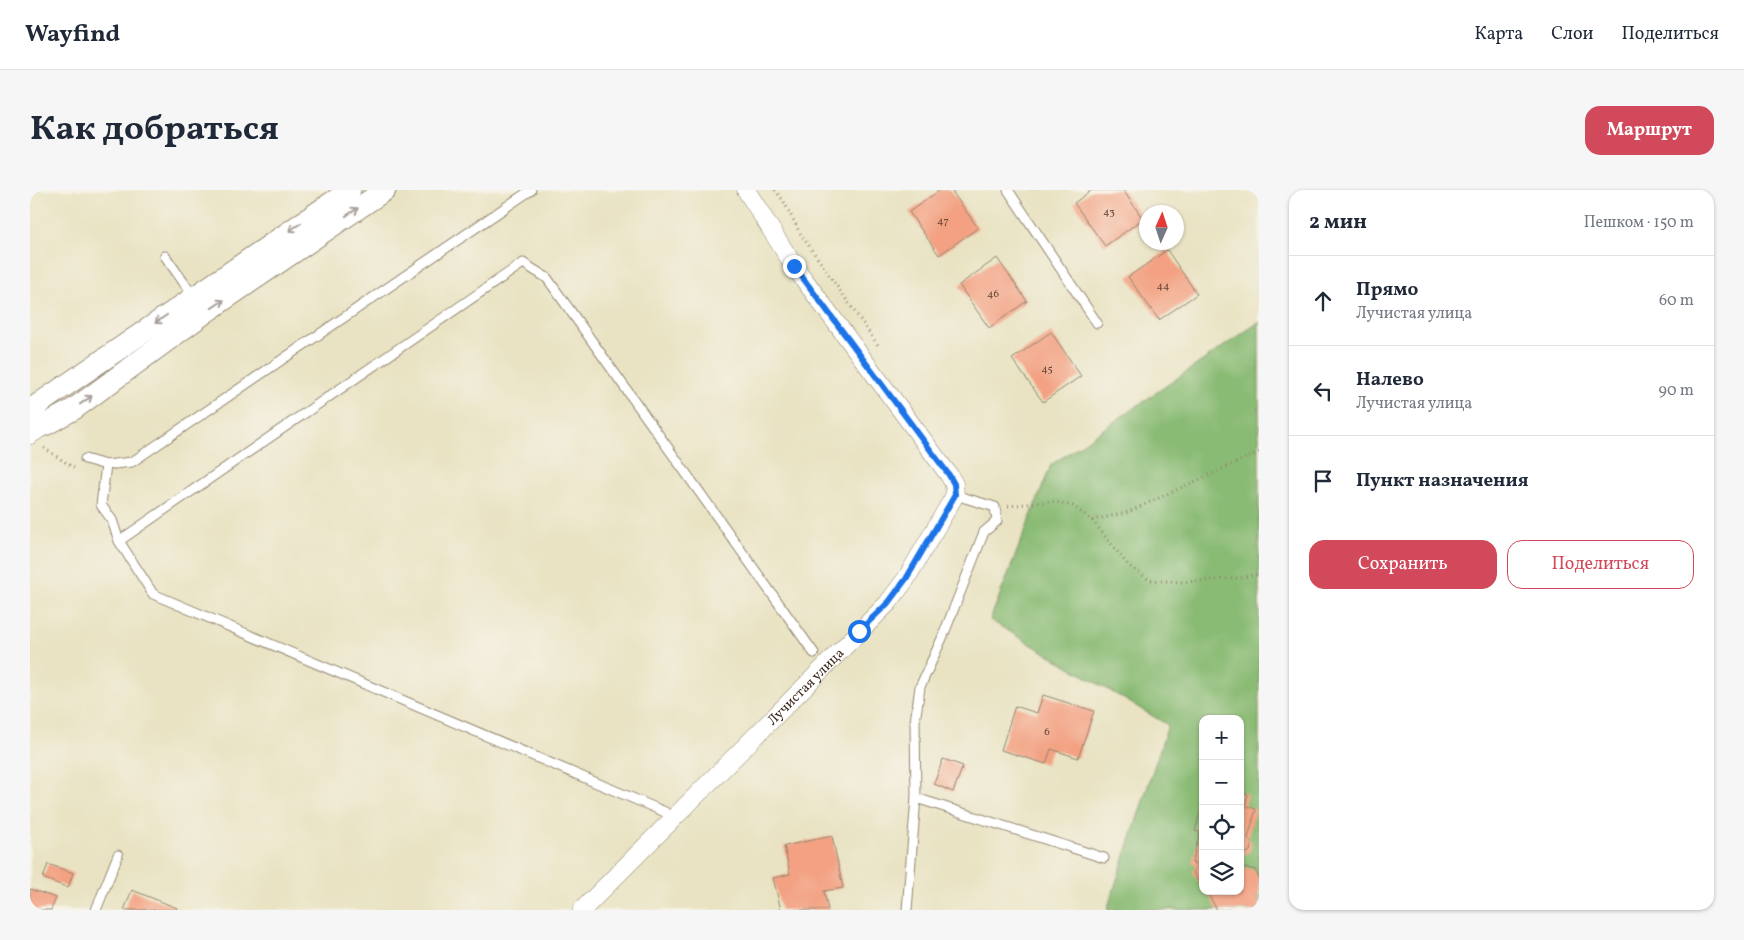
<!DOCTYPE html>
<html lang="ru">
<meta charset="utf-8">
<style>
:root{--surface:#fff;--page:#f6f6f7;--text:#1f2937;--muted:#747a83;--line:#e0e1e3;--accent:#d1495b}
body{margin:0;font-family:Vollkorn,serif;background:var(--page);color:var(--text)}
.controls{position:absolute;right:15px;bottom:15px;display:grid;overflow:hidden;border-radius:10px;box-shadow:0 1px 4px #0004}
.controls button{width:45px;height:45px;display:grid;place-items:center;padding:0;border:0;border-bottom:1px solid var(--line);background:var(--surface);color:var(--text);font:25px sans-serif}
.compass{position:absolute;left:1109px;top:15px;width:45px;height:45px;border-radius:50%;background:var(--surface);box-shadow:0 1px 4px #0004;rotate:3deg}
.stop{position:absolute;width:15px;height:15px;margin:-11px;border:4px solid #1a73e8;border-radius:50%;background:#fff}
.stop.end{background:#1a73e8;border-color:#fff;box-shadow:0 1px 5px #0008}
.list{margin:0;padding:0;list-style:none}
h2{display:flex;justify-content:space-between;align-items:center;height:65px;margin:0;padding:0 20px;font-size:21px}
h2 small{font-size:16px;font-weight:400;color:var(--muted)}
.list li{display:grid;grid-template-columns:32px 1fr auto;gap:15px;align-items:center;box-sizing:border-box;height:90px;padding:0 20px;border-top:1px solid var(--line)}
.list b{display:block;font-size:19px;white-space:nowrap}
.list p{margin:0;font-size:16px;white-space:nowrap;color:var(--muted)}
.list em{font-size:16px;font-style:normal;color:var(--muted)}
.actions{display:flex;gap:10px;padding:15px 20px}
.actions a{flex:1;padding:11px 0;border:1px solid var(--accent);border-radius:15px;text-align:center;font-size:18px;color:var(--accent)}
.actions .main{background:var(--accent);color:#fff}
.icon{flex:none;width:28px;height:28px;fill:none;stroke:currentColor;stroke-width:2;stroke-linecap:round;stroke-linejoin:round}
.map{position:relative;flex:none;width:1229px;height:720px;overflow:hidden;border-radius:15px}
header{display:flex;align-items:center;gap:30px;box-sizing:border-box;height:70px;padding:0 25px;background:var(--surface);border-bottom:1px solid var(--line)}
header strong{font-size:24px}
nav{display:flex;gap:28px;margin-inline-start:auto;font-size:18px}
.intro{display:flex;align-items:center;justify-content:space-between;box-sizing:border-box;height:120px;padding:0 30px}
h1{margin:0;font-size:35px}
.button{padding:12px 22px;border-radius:15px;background:var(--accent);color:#fff;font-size:18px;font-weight:700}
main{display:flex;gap:30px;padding:0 30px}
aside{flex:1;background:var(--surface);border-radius:15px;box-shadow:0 1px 4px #0004}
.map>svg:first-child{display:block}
.forest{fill:#8abb74;stroke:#627249;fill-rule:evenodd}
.building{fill:#f3a182}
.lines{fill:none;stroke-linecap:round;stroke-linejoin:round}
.service-casing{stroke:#928670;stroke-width:11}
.minor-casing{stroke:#928670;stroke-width:19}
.tertiary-casing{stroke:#928670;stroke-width:23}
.path{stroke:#928670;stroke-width:3;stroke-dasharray:1 4;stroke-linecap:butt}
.service{stroke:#fff;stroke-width:9}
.minor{stroke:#fff;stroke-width:18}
.tertiary{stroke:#fff;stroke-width:21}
.oneway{stroke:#a79f9a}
.route{stroke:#1a73e8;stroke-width:6}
.labels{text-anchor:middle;stroke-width:5;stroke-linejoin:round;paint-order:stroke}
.number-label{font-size:11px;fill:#694837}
.street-label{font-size:14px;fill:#3b2a1e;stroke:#f7f3e8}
</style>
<header>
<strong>Wayfind</strong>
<nav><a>Карта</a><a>Слои</a><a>Поделиться</a></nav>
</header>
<div class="intro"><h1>Как добраться</h1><a class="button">Маршрут</a></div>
<main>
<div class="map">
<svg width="1229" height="720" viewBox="0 0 1229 720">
<rect width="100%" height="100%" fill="#f7f3e8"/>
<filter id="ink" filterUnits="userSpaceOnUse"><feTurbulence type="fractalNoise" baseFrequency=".02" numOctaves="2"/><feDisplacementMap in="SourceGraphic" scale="10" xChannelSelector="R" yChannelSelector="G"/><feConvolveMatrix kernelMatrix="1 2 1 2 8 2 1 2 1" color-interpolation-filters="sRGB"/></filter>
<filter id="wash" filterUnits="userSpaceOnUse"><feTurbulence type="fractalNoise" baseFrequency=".0096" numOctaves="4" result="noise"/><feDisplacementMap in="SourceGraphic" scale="20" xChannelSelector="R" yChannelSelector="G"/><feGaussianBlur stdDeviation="1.12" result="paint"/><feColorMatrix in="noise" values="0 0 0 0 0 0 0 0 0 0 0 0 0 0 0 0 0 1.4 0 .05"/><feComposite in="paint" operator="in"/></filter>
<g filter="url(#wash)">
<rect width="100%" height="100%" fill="#e9e3c3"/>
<path class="forest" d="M 1229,132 L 1229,720 L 1077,720 L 1138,535 L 960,430 L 1021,275 ZM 1173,529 L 1210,529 L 1210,701 L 1173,701 Z"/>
<g id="blocks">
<g class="building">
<polygon points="910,0 921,0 948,38 909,65 879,22"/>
<polygon points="1062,0 1093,0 1113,29 1075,56 1044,13"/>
<polygon points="1137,60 1167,104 1129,130 1098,87"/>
<polygon points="967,68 997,111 959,138 929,95"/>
<polygon points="1021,142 1051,186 1013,212 982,169"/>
<polygon points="1013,505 1064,521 1048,568 1021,559 1016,574 971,560 985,516 1007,523"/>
<polygon points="913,569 933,576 923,602 904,594"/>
<polygon points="1210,602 1218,604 1215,616 1226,619 1218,648 1222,653 1220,661 1213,665 1211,674 1214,679 1216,678 1225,680 1229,688 1229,702 1228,703 1229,720 1187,720 1178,704 1176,706 1173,701 1210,701"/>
<polygon points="1172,615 1173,615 1173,700 1163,683 1166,674 1162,673 1170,642 1165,641"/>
<polygon points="802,646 813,698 794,701 798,720 751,720 743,688 760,684 754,656"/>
<polygon points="18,674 43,683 38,698 13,688"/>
<polygon points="0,699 26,708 21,720 0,720"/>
<polygon points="102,700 147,718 146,720 94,720"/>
</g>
</g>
</g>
<g filter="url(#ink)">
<use href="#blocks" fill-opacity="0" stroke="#928670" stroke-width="1"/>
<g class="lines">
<defs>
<g id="service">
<polyline points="978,0 1067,133"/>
<polyline points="135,66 164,107"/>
<polyline points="55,269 76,275 102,272 501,0"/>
<polyline points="76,275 71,315 82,330 89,351 123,404 635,622"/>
<polyline points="925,305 965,317 967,331 954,342 913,446 890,497 885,532 886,608 1074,668"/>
<polyline points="89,351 493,73 517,88 784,463"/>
<polyline points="66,720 88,665"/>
<polyline points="877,720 886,608"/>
</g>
<g id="minor">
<polyline points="0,245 15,235"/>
<path id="s1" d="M 552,720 L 858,413 L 876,389 L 925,305 L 924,294 L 919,285 L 764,76 L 716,0"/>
</g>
<g id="tertiary">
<polyline points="0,220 320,0"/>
<polyline points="0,224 15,235 44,219 176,122 355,0"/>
</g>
</defs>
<use href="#service" class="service-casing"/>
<use href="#minor" class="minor-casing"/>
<use href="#tertiary" class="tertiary-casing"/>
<g class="path">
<polyline points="745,0 754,12 770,43 850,158"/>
<polyline points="14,258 44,278"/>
<polyline points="978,316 1022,311 1043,316 1062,330 1098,375 1119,390 1153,392 1209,388 1229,384"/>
<polyline points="1062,330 1096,323 1229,262"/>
</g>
<use href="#service" class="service"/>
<use href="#minor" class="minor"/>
<use href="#tertiary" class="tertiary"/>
</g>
<defs><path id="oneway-shaft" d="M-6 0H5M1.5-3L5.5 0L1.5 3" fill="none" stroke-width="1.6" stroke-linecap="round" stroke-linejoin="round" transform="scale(1.25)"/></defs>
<g class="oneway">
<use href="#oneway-shaft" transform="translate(322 22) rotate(-34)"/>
<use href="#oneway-shaft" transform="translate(265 37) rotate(146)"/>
<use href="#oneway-shaft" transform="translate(188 114) rotate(-34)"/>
<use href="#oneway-shaft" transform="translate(131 129) rotate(145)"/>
<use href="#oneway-shaft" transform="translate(56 210) rotate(-36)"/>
</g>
</g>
<g class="lines" filter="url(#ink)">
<polyline class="route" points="764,76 919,285 924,294 925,305 876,389 858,413 829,441"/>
</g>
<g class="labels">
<g class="number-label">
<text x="1079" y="25">43</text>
<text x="913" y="34">47</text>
<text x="1133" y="99">44</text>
<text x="963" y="107">46</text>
<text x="1017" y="182">45</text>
<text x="1017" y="545">6</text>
</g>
<g class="street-label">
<text dy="5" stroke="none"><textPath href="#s1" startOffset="316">Лучистая улица</textPath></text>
</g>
</g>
</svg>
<div class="controls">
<button>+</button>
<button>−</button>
<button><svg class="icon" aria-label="locate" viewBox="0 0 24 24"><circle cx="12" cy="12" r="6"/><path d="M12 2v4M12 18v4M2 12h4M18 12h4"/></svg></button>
<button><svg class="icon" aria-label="layers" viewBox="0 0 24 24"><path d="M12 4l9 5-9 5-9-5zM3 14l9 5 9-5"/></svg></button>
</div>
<svg class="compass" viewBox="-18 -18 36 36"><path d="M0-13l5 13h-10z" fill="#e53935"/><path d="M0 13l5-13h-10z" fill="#747a83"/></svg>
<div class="stop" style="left:829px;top:441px"></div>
<div class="stop end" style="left:764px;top:76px"></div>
</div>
<aside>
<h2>2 мин<small>Пешком · 150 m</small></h2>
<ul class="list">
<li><svg class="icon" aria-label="ahead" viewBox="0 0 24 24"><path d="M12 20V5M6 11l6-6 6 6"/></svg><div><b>Прямо</b><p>Лучистая улица</p></div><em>60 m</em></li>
<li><svg class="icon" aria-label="left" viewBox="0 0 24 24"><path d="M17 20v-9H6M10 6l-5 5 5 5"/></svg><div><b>Налево</b><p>Лучистая улица</p></div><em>90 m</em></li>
<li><svg class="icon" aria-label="arrive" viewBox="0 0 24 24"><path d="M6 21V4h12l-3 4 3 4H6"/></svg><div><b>Пункт назначения</b></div></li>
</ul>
<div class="actions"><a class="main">Сохранить</a><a>Поделиться</a></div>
</aside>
</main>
